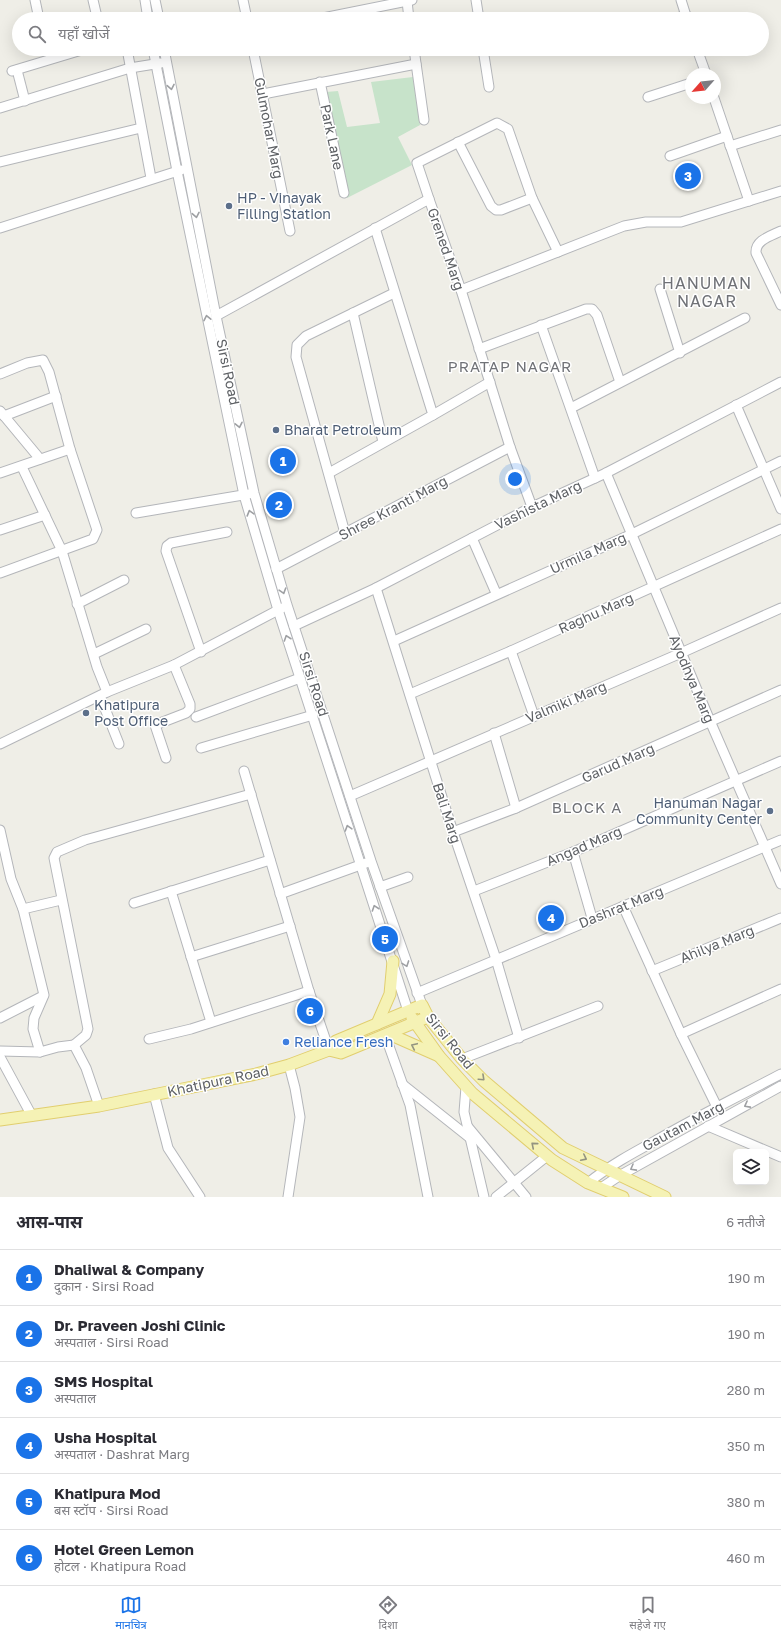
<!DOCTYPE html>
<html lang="hi">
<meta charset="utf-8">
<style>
:root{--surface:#fff;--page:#f2f2f3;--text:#2b2b33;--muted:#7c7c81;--line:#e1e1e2;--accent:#1a73e8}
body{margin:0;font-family:"Golos Text","Noto Sans Devanagari",sans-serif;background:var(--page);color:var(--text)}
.controls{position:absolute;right:12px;bottom:12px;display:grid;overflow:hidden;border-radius:6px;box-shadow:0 4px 16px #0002}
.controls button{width:36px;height:36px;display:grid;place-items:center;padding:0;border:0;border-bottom:1px solid var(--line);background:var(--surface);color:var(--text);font:20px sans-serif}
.compass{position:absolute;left:685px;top:68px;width:36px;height:36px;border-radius:50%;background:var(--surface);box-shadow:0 4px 16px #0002;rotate:243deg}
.you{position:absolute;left:515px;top:479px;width:14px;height:14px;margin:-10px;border:3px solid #fff;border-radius:50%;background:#1a73e8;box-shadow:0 0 0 6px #1a73e833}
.badge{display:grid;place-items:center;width:26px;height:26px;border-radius:50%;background:var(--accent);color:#fff;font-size:13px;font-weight:700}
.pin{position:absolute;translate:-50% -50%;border:2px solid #fff;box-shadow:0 1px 4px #0006}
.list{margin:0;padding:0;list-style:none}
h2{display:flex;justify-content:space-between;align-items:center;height:52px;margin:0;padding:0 16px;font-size:17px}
h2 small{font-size:13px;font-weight:400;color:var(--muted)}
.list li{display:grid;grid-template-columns:26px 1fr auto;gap:12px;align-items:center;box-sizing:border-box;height:56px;padding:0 16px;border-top:1px solid var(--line)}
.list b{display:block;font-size:15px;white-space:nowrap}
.list p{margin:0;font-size:13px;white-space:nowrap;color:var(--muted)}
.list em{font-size:13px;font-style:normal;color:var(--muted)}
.icon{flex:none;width:22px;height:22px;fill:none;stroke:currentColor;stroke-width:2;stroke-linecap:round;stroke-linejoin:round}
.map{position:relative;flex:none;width:781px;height:1197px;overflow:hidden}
.search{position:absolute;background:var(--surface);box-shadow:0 4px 16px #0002;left:12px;right:12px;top:12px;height:44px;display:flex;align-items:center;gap:10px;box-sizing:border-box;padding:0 14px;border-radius:22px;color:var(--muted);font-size:15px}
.sheet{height:388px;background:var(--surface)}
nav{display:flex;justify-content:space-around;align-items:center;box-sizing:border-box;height:56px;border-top:1px solid var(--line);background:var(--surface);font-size:11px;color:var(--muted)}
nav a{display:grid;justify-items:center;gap:2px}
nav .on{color:var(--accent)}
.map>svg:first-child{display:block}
.green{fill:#c7e3ca}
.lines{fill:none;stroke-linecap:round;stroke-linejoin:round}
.minor-casing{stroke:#b4b6ba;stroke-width:11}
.major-casing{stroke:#e1ce6e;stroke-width:13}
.minor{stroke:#fff;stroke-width:9}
.major{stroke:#f5f2b5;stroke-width:11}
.oneway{stroke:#9ea0a3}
.oneway2{stroke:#939481}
.service-dot{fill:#5c6f8a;stroke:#fff;stroke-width:1.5}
.shop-dot{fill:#3f7fe0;stroke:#fff;stroke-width:1.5}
.labels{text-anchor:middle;stroke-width:3;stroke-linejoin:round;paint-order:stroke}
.street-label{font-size:14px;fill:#5e6165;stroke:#fff}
.service-label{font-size:14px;fill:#4e5e75;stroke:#fff;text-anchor:start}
.shop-label{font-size:14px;fill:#366cbe;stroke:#fff;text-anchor:start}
.neighbourhood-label{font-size:15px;letter-spacing:1px;fill:#707277;stroke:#fff}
.quarter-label{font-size:16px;letter-spacing:1px;fill:#707277;stroke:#fff}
</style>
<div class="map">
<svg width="781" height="1197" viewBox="0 0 781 1197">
<rect width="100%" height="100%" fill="#efeee7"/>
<polygon class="green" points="413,77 420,125 398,137 412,165 347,198 326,92 338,91 347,127 380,123 371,82"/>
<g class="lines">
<defs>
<g id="minor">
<polyline points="35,0 39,19"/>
<polyline points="93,0 97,17"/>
<polyline points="145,0 148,19"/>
<polyline points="155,0 159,19"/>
<polyline points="243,0 247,19"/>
<polyline points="476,0 479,19"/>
<polyline points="681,0 687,19"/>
<polyline points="407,1 409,19"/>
<polyline points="318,19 412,0"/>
<polyline points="675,19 686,15"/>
<polyline points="127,49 151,178"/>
<polyline points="153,49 177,171 244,495 278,610 408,1011"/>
<polyline points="164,49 216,316 254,493 287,605 371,861 422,1005"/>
<polyline points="253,49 290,231"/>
<polyline points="414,49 424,120"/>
<polyline points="483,49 489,87"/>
<polyline points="697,49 706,74"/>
<polyline points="17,70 25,101"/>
<polyline points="12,71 85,49"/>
<polyline points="320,82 344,193"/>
<polyline points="263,94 416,64"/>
<polyline points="648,97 691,83"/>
<polyline points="714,98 749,201"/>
<polyline points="0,108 130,68 161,63"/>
<polyline points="458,142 491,206 496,210 501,210 532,198"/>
<polyline points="730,146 781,130"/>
<polyline points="670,156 727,136"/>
<polyline points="0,162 141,128"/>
<polyline points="429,199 417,163 497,123 508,129 532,198 558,252"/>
<polyline points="0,228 181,170"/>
<path d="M 781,231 C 771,236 755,240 756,253 L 781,305"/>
<polyline points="660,289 680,353"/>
<polyline points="461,290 624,226 646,222 681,222 781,191"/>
<polyline points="353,313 383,442"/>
<polyline points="216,316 429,199 461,290 510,447 532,507"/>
<polyline points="541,325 595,478"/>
<polyline points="479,349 586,309 592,309 597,315 620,382"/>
<polyline points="0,374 27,363 43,360 49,372 70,449 97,530 93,539 0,573"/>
<polyline points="736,405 781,509"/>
<polyline points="571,408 745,318"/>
<polyline points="0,411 40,459"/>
<polyline points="433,415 490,382"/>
<polyline points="4,416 56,396"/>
<polyline points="22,467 62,551 97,667 107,692"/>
<polyline points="0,473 70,449"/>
<polyline points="329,473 433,415 375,228"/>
<polyline points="606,473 710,721 781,884"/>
<polyline points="136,513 249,494"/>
<polyline points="0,530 45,515"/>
<polyline points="345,533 296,357 297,345 306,336 394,293"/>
<polyline points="472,538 496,593"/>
<polyline points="276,569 510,447"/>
<polyline points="376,588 453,832 496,959 519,1038"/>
<polyline points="77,604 124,580"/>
<polyline points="294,626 376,588 532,507 606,473 781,382"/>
<polyline points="394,641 632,534 781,461"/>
<polyline points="511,651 534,716"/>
<polyline points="201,652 166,551 167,546 171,543 227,532"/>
<polyline points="94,654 146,629"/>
<polyline points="410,694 511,651 781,529"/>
<polyline points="100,696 119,744"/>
<polyline points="196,717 300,678"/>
<polyline points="494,733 516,808"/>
<polyline points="0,744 107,692 174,665 282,608"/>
<polyline points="201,748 313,715"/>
<polyline points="166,758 155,725 186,713 190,709 190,704 174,665"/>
<polyline points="244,771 309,991 329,1050"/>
<polyline points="350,796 681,653 781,608"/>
<polyline points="0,830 11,879 23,909 44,995 34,1018 33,1029 40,1052"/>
<polyline points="453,832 516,808 781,690"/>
<polyline points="573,852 592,918"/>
<polyline points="380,887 408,877"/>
<polyline points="171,891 211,1022"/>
<polyline points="474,891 573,852 781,761"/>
<polyline points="280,894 366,863"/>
<polyline points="134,903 270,860"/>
<polyline points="623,906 681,1034 717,1107"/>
<polyline points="23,909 61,900"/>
<polyline points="191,957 290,926"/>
<polyline points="652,971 781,918"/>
<polyline points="417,993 781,840"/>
<polyline points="0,1018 43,996"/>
<polyline points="681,1034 781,989"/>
<polyline points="385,1035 410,1105 428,1197"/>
<polyline points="149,1039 191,1029 309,991"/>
<polyline points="0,1051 40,1052 58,1047 74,1045"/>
<polyline points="0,1057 32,1116"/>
<polyline points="462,1059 598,1006"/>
<polyline points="402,1084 470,1138"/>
<polyline points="466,1087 464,1112 484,1197"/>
<polyline points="154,1094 168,1148 200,1197"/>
<polyline points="99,1106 86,1068 74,1045 86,1035 88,1029 54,858 57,852 85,840 251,794"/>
<polyline points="708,1126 781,1157"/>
<polyline points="468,1127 526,1197"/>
<path d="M 588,1183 C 609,1166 631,1154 655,1141 C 696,1117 739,1096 781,1074"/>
<polyline points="601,1188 619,1176 781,1086"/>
<polyline points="288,1197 300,1117 295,1088 289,1065"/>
<polyline points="496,1197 547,1156"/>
</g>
<g id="major">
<polyline points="412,1018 439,1056 472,1093 552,1160 588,1183 623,1197"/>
<polyline points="377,1024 390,994 393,961"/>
<polyline points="389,1034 439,1056"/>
<polyline points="329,1050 336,1041 422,1005 428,1017 462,1059 484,1081 563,1148 665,1197"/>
<polyline points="0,1120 99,1106 256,1074 289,1065 329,1050 341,1053 428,1017"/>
</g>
</defs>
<use href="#minor" class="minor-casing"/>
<use href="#major" class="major-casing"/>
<use href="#minor" class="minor"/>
<use href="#major" class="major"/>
</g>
<defs><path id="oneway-chevron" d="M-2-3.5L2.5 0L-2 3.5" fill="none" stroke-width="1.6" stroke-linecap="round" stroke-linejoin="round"/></defs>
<g class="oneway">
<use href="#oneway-chevron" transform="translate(171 87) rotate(79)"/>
<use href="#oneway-chevron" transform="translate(196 215) rotate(79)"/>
<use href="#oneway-chevron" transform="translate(207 318) rotate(-102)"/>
<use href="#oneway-chevron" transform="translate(239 425) rotate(78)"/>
<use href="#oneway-chevron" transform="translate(250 513) rotate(-106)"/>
<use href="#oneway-chevron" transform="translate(283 591) rotate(73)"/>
<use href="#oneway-chevron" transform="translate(287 638) rotate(-109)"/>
<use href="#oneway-chevron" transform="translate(348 828) rotate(-107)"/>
<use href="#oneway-chevron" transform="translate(375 908) rotate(-109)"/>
<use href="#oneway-chevron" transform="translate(406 964) rotate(70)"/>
<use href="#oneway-chevron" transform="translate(747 1105) rotate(152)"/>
<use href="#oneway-chevron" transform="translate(633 1168) rotate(151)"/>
</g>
<g class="oneway2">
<use href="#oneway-chevron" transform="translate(414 1046) rotate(-155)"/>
<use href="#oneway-chevron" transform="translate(482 1078) rotate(43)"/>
<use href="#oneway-chevron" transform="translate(534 1145) rotate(-140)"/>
<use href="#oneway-chevron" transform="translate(584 1158) rotate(27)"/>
</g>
<g class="service-dot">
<circle cx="229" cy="206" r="4"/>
<circle cx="276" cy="430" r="4"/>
<circle cx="86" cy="713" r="4"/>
<circle cx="770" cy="811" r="4"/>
</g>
<circle class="shop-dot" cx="286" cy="1042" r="4"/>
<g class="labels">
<g class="street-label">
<text transform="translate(269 128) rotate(79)" y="5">Gulmohar Marg</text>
<text transform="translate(332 137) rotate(78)" y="5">Park Lane</text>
<text transform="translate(446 249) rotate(71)" y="5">Grened Marg</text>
<text transform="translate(228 372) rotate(78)" y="5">Sirsi Road</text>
<text transform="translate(538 505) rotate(-26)" y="5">Vashista Marg</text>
<text transform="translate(393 508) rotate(-28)" y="5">Shree Kranti Marg</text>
<text transform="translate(588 553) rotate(-24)" y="5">Urmila Marg</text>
<text transform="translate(596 613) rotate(-24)" y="5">Raghu Marg</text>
<text transform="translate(692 679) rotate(67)" y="5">Ayodhya Marg</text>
<text transform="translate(314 684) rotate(72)" y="5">Sirsi Road</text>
<text transform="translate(566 702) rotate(-23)" y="5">Valmiki Marg</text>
<text transform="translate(618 763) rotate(-24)" y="5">Garud Marg</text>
<text transform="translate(447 813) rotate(72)" y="5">Bali Marg</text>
<text transform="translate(584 846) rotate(-23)" y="5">Angad Marg</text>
<text transform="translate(621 907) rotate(-22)" y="5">Dashrat Marg</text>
<text transform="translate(717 944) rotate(-22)" y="5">Ahilya Marg</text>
<text transform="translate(450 1041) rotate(51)" y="5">Sirsi Road</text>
<text transform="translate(218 1081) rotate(-12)" y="5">Khatipura Road</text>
<text transform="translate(683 1126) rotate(-28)" y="5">Gautam Marg</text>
</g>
<g class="service-label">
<text x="237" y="203">HP - Vinayak<tspan x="237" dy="16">Filling Station</tspan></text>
<text x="284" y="435">Bharat Petroleum</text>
<text x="94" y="710">Khatipura<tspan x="94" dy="16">Post Office</tspan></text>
<text x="762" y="808" text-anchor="end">Hanuman Nagar<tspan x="762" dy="16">Community Center</tspan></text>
</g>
<g class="shop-label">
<text x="294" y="1047">Reliance Fresh</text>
</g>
<g class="neighbourhood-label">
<text x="510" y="372">PRATAP NAGAR</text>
<text x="587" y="813">BLOCK A</text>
</g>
<g class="quarter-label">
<text x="707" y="289">HANUMAN<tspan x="707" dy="18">NAGAR</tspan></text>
</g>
</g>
</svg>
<div class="controls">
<button><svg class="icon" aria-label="layers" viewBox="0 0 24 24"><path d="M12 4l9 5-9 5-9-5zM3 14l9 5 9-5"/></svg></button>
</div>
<svg class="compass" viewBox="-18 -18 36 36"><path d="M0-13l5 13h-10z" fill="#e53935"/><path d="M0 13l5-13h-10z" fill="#7c7c81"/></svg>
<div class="you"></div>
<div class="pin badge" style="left:283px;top:461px">1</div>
<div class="pin badge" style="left:279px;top:505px">2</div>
<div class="pin badge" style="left:688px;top:176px">3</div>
<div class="pin badge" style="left:551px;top:918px">4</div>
<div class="pin badge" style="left:385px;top:939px">5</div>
<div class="pin badge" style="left:310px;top:1011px">6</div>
<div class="search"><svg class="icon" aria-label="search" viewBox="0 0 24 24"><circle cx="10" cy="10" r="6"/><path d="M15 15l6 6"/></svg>यहाँ खोजें</div>
</div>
<section class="sheet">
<h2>आस-पास<small>6 नतीजे</small></h2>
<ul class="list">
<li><span class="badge">1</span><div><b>Dhaliwal &amp; Company</b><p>दुकान · Sirsi Road</p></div><em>190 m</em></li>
<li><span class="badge">2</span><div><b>Dr. Praveen Joshi Clinic</b><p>अस्पताल · Sirsi Road</p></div><em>190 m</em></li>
<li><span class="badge">3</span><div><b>SMS Hospital</b><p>अस्पताल</p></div><em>280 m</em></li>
<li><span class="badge">4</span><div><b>Usha Hospital</b><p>अस्पताल · Dashrat Marg</p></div><em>350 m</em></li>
<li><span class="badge">5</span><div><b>Khatipura Mod</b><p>बस स्टॉप · Sirsi Road</p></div><em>380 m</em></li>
<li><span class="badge">6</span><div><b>Hotel Green Lemon</b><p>होटल · Khatipura Road</p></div><em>460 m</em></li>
</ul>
</section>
<nav>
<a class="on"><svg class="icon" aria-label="map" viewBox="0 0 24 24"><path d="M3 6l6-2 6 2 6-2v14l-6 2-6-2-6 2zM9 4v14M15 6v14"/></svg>मानचित्र</a>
<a><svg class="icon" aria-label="directions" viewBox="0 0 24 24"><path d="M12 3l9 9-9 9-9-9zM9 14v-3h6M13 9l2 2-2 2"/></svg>दिशा</a>
<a><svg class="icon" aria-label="saved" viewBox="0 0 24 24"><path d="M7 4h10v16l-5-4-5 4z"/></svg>सहेजे गए</a>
</nav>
